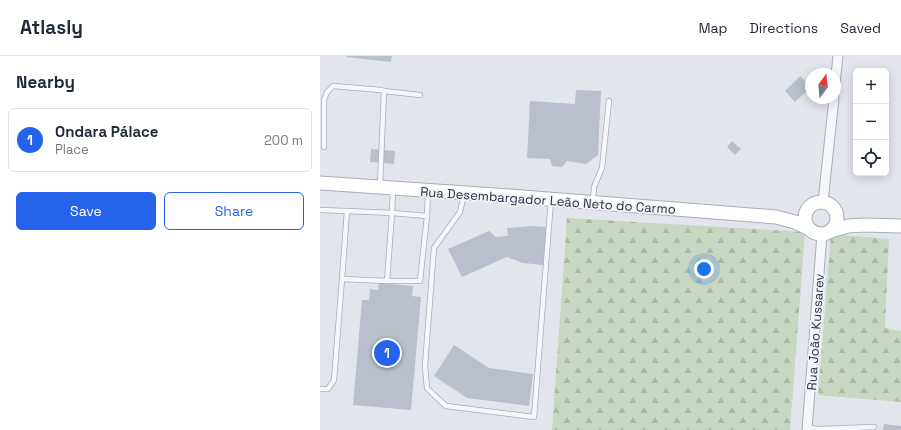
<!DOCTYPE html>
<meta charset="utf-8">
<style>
:root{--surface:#fff;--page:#f6f6f7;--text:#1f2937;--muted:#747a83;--line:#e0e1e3;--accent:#2563eb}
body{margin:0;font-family:"Space Grotesk",sans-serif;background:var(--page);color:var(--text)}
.controls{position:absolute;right:12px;top:12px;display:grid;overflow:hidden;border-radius:6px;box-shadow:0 2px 10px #0003}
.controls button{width:36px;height:36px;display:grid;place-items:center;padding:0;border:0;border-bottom:1px solid var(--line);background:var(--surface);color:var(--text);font:20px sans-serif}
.compass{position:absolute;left:485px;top:12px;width:36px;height:36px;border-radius:50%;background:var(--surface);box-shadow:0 2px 10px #0003;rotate:15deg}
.you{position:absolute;left:384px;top:213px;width:14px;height:14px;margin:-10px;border:3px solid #fff;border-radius:50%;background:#1a73e8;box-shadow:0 0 0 6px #1a73e833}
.badge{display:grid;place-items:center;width:26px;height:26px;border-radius:50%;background:var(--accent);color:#fff;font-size:13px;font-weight:700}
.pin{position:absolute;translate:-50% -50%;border:2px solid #fff;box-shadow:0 1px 4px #0006}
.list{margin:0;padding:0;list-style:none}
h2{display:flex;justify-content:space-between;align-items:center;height:52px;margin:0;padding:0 16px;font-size:17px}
h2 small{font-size:13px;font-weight:400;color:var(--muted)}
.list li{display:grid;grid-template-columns:26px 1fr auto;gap:12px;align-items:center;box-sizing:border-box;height:64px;margin:0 8px 8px;padding:0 8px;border:1px solid var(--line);border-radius:6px}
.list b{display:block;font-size:15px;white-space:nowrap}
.list p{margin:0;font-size:13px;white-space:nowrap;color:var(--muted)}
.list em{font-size:13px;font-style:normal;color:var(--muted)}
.actions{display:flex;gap:8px;padding:12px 16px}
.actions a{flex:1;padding:9px 0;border:1px solid var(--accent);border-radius:6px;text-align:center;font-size:14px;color:var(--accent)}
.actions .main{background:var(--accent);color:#fff}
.icon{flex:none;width:22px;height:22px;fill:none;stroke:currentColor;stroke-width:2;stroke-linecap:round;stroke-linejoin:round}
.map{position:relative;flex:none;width:581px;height:374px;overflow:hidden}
header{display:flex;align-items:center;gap:24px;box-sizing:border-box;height:56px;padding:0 20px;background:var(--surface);border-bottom:1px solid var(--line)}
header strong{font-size:19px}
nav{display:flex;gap:22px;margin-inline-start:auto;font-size:14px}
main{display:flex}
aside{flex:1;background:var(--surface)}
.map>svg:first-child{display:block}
.forest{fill:url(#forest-firs)}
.building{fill:#b9bfcb}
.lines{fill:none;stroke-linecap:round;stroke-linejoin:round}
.service-casing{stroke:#a6acb7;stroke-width:6}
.minor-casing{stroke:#a6acb7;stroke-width:11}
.secondary-casing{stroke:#a6acb7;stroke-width:15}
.service{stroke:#f6f7fa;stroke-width:4.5}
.minor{stroke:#f6f7fa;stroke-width:9}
.secondary{stroke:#fff;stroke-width:13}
.labels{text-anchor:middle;stroke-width:3.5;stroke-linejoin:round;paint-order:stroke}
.street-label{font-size:13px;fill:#283247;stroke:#f3f5f9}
</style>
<header>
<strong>Atlasly</strong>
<nav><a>Map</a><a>Directions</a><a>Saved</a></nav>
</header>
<main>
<aside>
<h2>Nearby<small></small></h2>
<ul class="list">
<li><span class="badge">1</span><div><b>Ondara Pálace</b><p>Place</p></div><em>200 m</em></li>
</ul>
<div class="actions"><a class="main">Save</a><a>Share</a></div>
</aside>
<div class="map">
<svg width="581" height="374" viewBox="0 0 581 374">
<defs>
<pattern id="forest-firs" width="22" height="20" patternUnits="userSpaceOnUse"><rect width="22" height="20" fill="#c7d7c2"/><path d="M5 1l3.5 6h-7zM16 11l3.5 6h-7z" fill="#abb9a8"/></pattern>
</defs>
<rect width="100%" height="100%" fill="#e2e6ec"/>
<g class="forest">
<polygon points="247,162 485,176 470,374 232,374"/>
<polygon points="511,178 569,183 565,272 581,275 581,346 498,339"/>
</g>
<g class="building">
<polygon points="26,0 72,0 71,6 26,1"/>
<polygon points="480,20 491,31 475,46 465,35"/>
<polygon points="256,34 281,35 278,99 266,108 247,105 242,111 232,110 230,103 207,102 210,45 255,48"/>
<polygon points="412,85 421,93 415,99 407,91"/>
<polygon points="51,93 75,95 74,108 50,106"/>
<polygon points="212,170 227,171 223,209 203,207 187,201 142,221 128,193 169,175 176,181 188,180 187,172"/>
<polygon points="59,227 93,230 92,240 101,241 91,354 33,349 42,244 49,244 50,233 58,234"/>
<polygon points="134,289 169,312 213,318 209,350 147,342 114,320"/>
<polygon points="564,368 581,370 581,374 563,374"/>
</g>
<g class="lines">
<defs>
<g id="service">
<polyline points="64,35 100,39"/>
<polyline points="4,91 4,44 7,36 13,30 61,34 64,35 60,130"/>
<polyline points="144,138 140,156 114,192 107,283 105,310 107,332 114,339 126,350 214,361 231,144"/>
<polyline points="273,146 274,131 282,112 289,45"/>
<polyline points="0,154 27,155"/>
<polygon points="27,155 72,157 67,225 22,223"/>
<polyline points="107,160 108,136"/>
<polyline points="67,225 100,225 107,160 72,157 73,134"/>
<polyline points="0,333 8,333 14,324 22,223"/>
<polyline points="488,372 500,373 554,371"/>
</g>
<g id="minor">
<polyline points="515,28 518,0"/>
<polyline points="503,146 514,42"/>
<polyline points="487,374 502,178"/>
</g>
<g id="secondary">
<polyline points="0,127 190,140 456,161 475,166 488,172"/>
<circle cx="501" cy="162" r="16"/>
<polyline points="511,175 528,170 544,169 581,170"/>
</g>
</defs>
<use href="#service" class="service-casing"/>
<use href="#minor" class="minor-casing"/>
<use href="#secondary" class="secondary-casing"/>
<use href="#service" class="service"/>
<use href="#minor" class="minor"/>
<use href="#secondary" class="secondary"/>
</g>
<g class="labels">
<g class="street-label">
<text transform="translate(228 144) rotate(4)" y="5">Rua Desembargador Leão Neto do Carmo</text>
<text transform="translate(495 276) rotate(-86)" y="5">Rua João Kussarev</text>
</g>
</g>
</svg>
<div class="controls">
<button>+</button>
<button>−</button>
<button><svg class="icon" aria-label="locate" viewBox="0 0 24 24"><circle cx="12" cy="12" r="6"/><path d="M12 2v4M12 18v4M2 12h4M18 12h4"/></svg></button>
</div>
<svg class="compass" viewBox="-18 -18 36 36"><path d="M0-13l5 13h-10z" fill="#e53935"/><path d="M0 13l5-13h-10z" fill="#747a83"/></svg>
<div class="you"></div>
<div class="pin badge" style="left:67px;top:297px">1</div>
</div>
</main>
